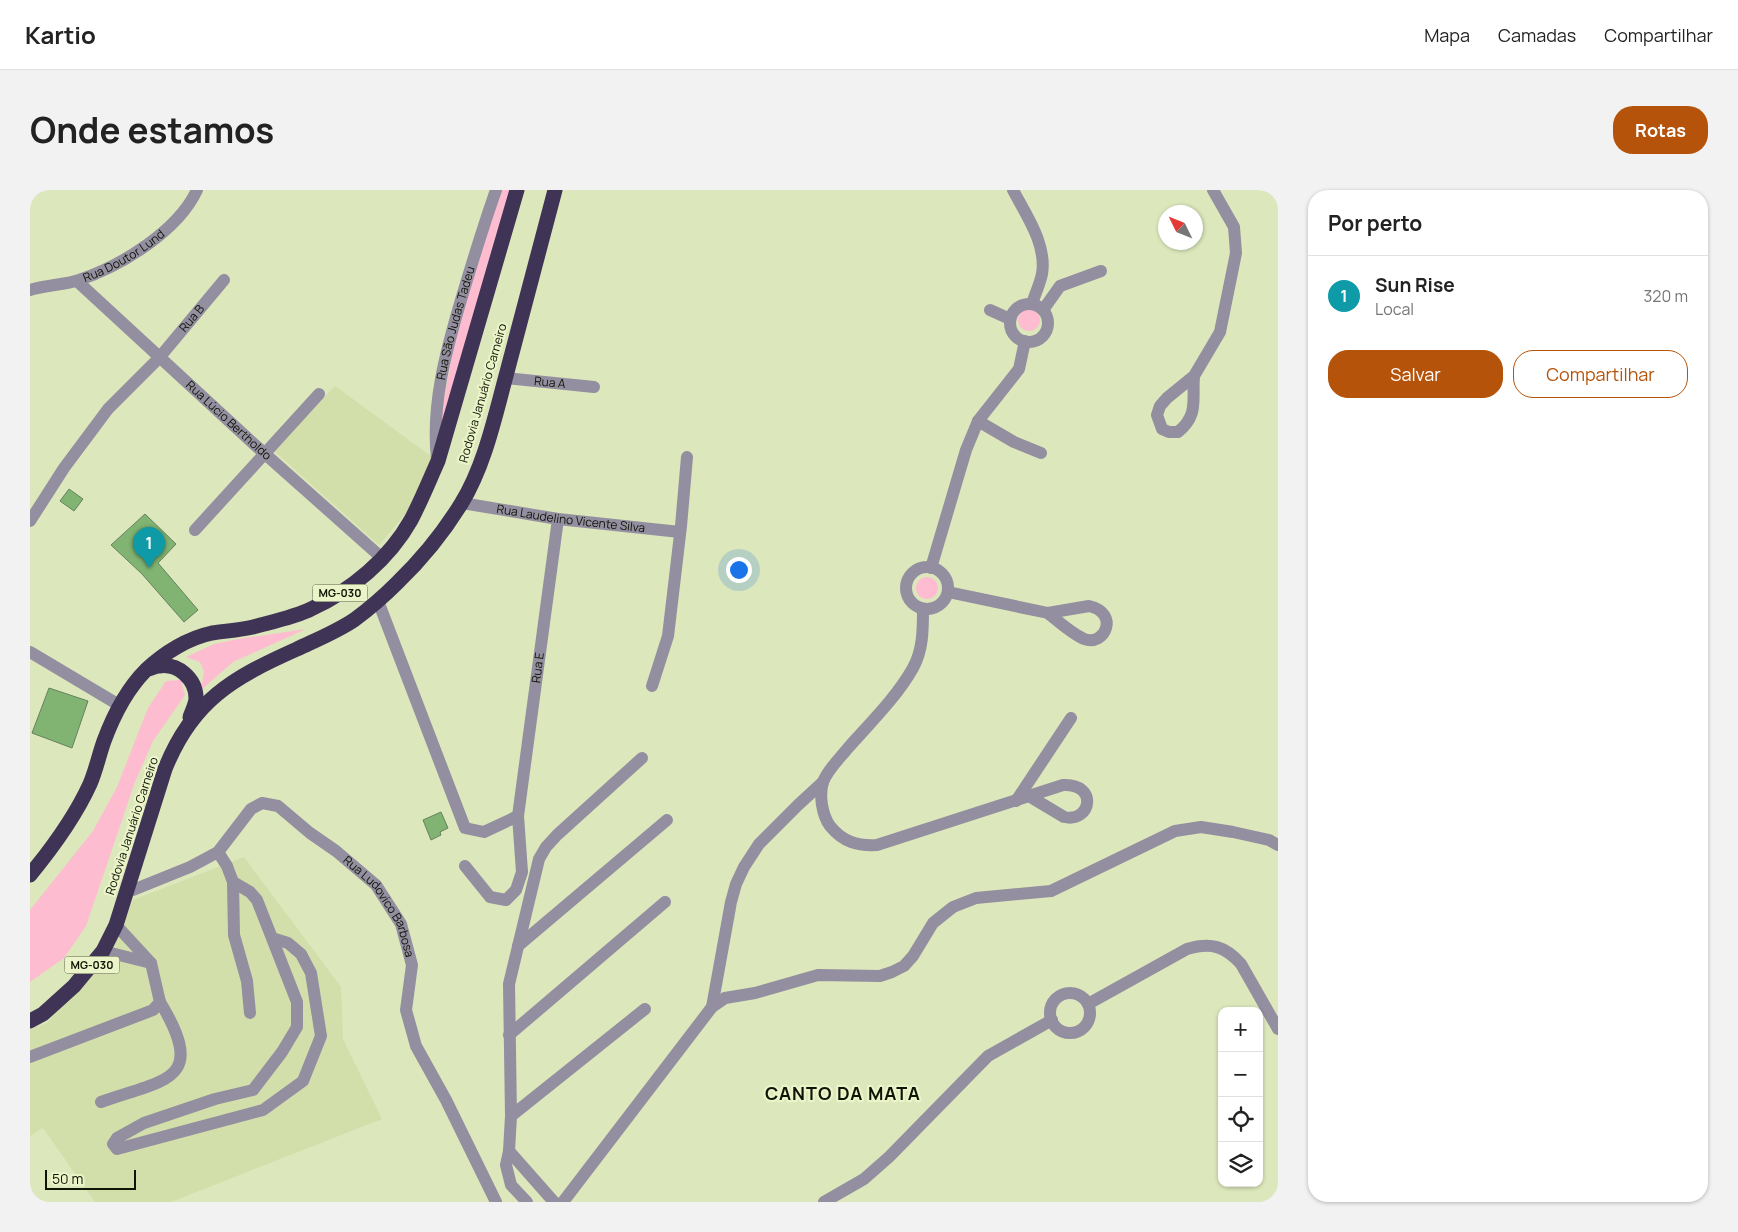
<!DOCTYPE html>
<html lang="pt">
<meta charset="utf-8">
<style>
:root{--surface:#fff;--page:#f2f2f2;--text:#222;--muted:#767676;--line:#e0e0e0;--accent:#b45309}
body{margin:0;font-family:Manrope,sans-serif;background:var(--page);color:var(--text)}
.controls{position:absolute;right:15px;bottom:15px;display:grid;overflow:hidden;border-radius:10px;box-shadow:0 1px 4px #0004}
.controls button{width:45px;height:45px;display:grid;place-items:center;padding:0;border:0;border-bottom:1px solid var(--line);background:var(--surface);color:var(--text);font:25px sans-serif}
.compass{position:absolute;left:1128px;top:15px;width:45px;height:45px;border-radius:50%;background:var(--surface);box-shadow:0 1px 4px #0004;rotate:313deg}
.scale{position:absolute;left:15px;bottom:12px;width:91px;box-sizing:border-box;padding-left:5px;border:2px solid #101405;border-top:0;font-size:14px;line-height:18px;white-space:nowrap;color:#101405;-webkit-text-stroke:4px #eaf4c8;paint-order:stroke}
.you{position:absolute;left:708px;top:379px;width:18px;height:18px;margin:-12px;border:4px solid #fff;border-radius:50%;background:#1a73e8;box-shadow:0 0 0 8px #1a73e833}
.badge{display:grid;place-items:center;width:32px;height:32px;border-radius:50%;background:var(--accent);color:#fff;font-size:16px;font-weight:700}
.pin{position:absolute;translate:-50% -41px;filter:drop-shadow(0 1px 2px #0008)}
.pin::after{content:'';position:absolute;top:26px;width:18px;height:15px;background:inherit;clip-path:polygon(0 0,100% 0,50% 100%)}
.list{margin:0;padding:0;list-style:none}
h2{display:flex;justify-content:space-between;align-items:center;height:65px;margin:0;padding:0 20px;font-size:21px}
h2 small{font-size:16px;font-weight:400;color:var(--muted)}
.list li{display:grid;grid-template-columns:32px 1fr auto;gap:15px;align-items:center;box-sizing:border-box;height:80px;padding:0 20px;border-top:1px solid var(--line)}
.list b{display:block;font-size:19px;white-space:nowrap}
.list p{margin:0;font-size:16px;white-space:nowrap;color:var(--muted)}
.list em{font-size:16px;font-style:normal;color:var(--muted)}
.actions{display:flex;gap:10px;padding:15px 20px}
.actions a{flex:1;padding:11px 0;border:1px solid var(--accent);border-radius:20px;text-align:center;font-size:18px;color:var(--accent)}
.actions .main{background:var(--accent);color:#fff}
.icon{flex:none;width:28px;height:28px;fill:none;stroke:currentColor;stroke-width:2;stroke-linecap:round;stroke-linejoin:round}
.map{position:relative;flex:none;width:1248px;height:1012px;overflow:hidden;border-radius:20px}
header{display:flex;align-items:center;gap:30px;box-sizing:border-box;height:70px;padding:0 25px;background:var(--surface);border-bottom:1px solid var(--line)}
header strong{font-size:24px}
nav{display:flex;gap:28px;margin-inline-start:auto;font-size:18px}
.intro{display:flex;align-items:center;justify-content:space-between;box-sizing:border-box;height:120px;padding:0 30px}
h1{margin:0;font-size:35px}
.button{padding:12px 22px;border-radius:20px;background:var(--accent);color:#fff;font-size:18px;font-weight:700}
main{display:flex;gap:30px;padding:0 30px}
aside{flex:1;background:var(--surface);border-radius:20px;box-shadow:0 1px 4px #0004}
.map>svg:first-child{display:block}
.built{fill:#d3dfab}
.green{fill:#febcd0}
.building{fill:#81b372;stroke:#67825f}
.lines{fill:none;stroke-linecap:round;stroke-linejoin:round}
.minor{stroke:#938ea0;stroke-width:12}
.highway{stroke:#3f3456;stroke-width:15}
.labels{text-anchor:middle;stroke-width:4.5;stroke-linejoin:round;paint-order:stroke}
.shield{fill:#eaf4c8;stroke:#515740;stroke-width:1}
.shield-label{font-size:11px;font-weight:bold;fill:#101405}
.street-label{font-size:12px;fill:#101405;stroke:#eaf4c8}
.district-label{font-size:18px;font-weight:bold;letter-spacing:1px;fill:#101405;stroke:#eaf4c8}
</style>
<header>
<strong>Kartio</strong>
<nav><a>Mapa</a><a>Camadas</a><a>Compartilhar</a></nav>
</header>
<div class="intro"><h1>Onde estamos</h1><a class="button">Rotas</a></div>
<main>
<div class="map">
<svg width="1248" height="1012" viewBox="0 0 1248 1012">
<rect width="100%" height="100%" fill="#dce7bb"/>
<g class="built">
<polygon points="305,196 402,267 377,322 349,355 243,260"/>
<polygon points="214,667 311,797 313,849 352,929 141,1012 65,1012 13,938 0,946 0,839 17,833 79,763 103,710"/>
</g>
<g class="green">
<polygon points="471,0 486,0 415,238 410,231 423,160 432,124"/>
<circle cx="999" cy="130" r="11"/>
<circle cx="897" cy="398" r="11"/>
<polygon points="276,439 203,472 171,500 174,481 170,472 156,467 184,454 208,449"/>
<polygon points="151,490 155,505 123,551 105,592 56,736 34,768 0,792 0,720 63,641 87,597 118,518 136,491"/>
</g>
<g class="building">
<polygon points="39,299 53,309 44,321 30,311"/>
<polygon points="115,324 146,354 128,373 168,420 154,432 112,384 81,355"/>
<polygon points="19,498 58,511 42,558 2,543"/>
<polygon points="411,622 418,638 410,642 411,645 401,650 393,630"/>
</g>
<g class="lines">
<g class="minor">
<path d="M 983,0 C 996,25 1017,54 1012,84 C 1010,94 1005,104 1002,114"/>
<path id="s1" d="M 47,91 L 225,255 L 352,368"/>
<path id="s2" d="M 0,100 C 16,95 34,95 49,90 C 91,76 148,41 167,0"/>
<circle cx="999" cy="133" r="19"/>
<polyline points="960,120 980,129"/>
<polyline points="1013,120 1030,96 1071,81"/>
<path d="M 1164,186 C 1162,210 1169,225 1148,242 L 1139,242 L 1132,239 L 1127,225 L 1130,216 L 1137,208 L 1164,186 L 1190,142 L 1206,63 L 1204,37 L 1183,0"/>
<path id="s3" d="M 475,188 L 564,197"/>
<polyline points="948,231 984,252 1011,263"/>
<path id="s4" d="M 407,269 C 401,215 416,161 431,110 C 442,73 453,37 466,0"/>
<path id="s5" d="M 432,313 L 528,329 L 650,342"/>
<path id="s6" d="M 0,331 L 34,278 L 78,219 L 129,168 L 194,90"/>
<polyline points="165,340 289,204"/>
<circle cx="897" cy="398" r="21"/>
<polyline points="901,378 936,260 948,231 989,179 995,151"/>
<polyline points="918,402 1018,423"/>
<polyline points="348,411 435,638 454,642 488,626"/>
<path d="M 1059,416 C 1090,423 1075,457 1054,449 C 1041,443 1029,432 1018,423 Z"/>
<path d="M 893,419 C 893,440 893,460 883,478 C 866,508 840,533 818,558 C 810,568 798,579 793,592 C 789,605 792,625 800,636 C 813,652 827,656 847,655 L 1033,595 C 1068,593 1062,633 1034,627 L 999,606"/>
<polyline points="0,462 89,515"/>
<polyline points="622,496 638,446 651,336 657,267"/>
<polyline points="986,611 1041,528"/>
<polyline points="188,662 197,676 203,692 204,745 217,791 220,823"/>
<path id="s7" d="M 435,676 L 460,707 L 476,710 L 486,700 L 492,682 L 488,626 L 528,329"/>
<polyline points="203,692 220,702 227,710 267,812 267,837 252,862 223,900 185,909 114,933 87,948 83,954 87,959 233,920 273,891 291,846 281,783 271,764 258,753 242,748"/>
<path id="s8" d="M 97,700 L 103,700 L 160,677 L 188,662 L 221,619 L 232,613 L 248,616 L 280,643 L 306,661 L 346,695 L 371,734 L 382,775 L 376,820 L 386,856 L 416,910 L 466,1012"/>
<polyline points="488,756 637,630"/>
<polyline points="73,761 121,773"/>
<circle cx="1040" cy="823" r="20"/>
<path d="M 1058,814 L 1157,759 C 1181,752 1195,756 1211,774 L 1248,839"/>
<polyline points="682,817 701,712 706,694 714,677 729,654 768,615 793,592"/>
<polyline points="479,845 635,712"/>
<polyline points="0,867 123,820 130,812 121,773 86,735"/>
<path d="M 71,912 C 136,889 178,891 130,812"/>
<polyline points="481,926 615,819"/>
<polyline points="479,961 524,1012"/>
<polyline points="497,1012 481,995 476,975 479,961 481,926 479,794 509,669 516,657 527,645 612,568"/>
<polyline points="533,1012 682,817 695,808 725,803 788,785 850,786 862,782 874,776 883,766 903,733 923,717 946,708 1021,701 1145,641 1171,637 1203,642 1239,650 1248,655"/>
<polyline points="794,1012 834,989 859,967 958,866 1022,830"/>
</g>
<g class="highway">
<path d="M 118,479 C 122,478 126,476 129,476 C 148,473 166,489 166,508 C 166,514 162,521 160,527"/>
<path d="M 0,685 C 23,657 45,627 60,594 C 66,580 69,565 74,551 C 84,524 96,500 116,480 C 134,463 158,448 182,443 C 195,441 210,440 223,437 C 241,432 265,427 281,419 C 322,400 359,369 381,330 C 391,311 399,291 408,271 L 487,0"/>
<path d="M 0,831 L 13,824 L 44,796 L 73,761 L 86,735 L 135,579 C 162,511 202,488 267,459 C 286,450 306,442 324,430 C 339,419 354,406 367,393 C 391,370 413,343 431,314 C 455,275 465,226 477,182 C 493,122 509,61 525,0"/>
</g>
</g>
<g class="labels">
<g class="shield">
<rect x="282.5" y="394.5" width="55" height="17" rx="4"/>
<rect x="34.5" y="766.5" width="55" height="17" rx="4"/>
</g>
<g class="shield-label">
<text x="310" y="407">MG-030</text>
<text x="62" y="779">MG-030</text>
</g>
<g class="street-label">
<text dy="4" stroke="none"><textPath href="#s2" startOffset="101">Rua Doutor Lund</textPath></text>
<text dy="4" stroke="none"><textPath href="#s6" startOffset="260">Rua B</textPath></text>
<text dy="4" stroke="none"><textPath href="#s4" startOffset="138">Rua São Judas Tadeu</textPath></text>
<text dy="4" stroke="none"><textPath href="#s3" startOffset="45">Rua A</textPath></text>
<text transform="translate(453 203) rotate(-74)" y="4">Rodovia Januário Carneiro</text>
<text dy="4" stroke="none"><textPath href="#s1" startOffset="206">Rua Lúcio Bertholdo</textPath></text>
<text dy="4" stroke="none"><textPath href="#s5" startOffset="110">Rua Laudelino Vicente Silva</textPath></text>
<text dy="4" stroke="none"><textPath href="#s7" startOffset="295">Rua E</textPath></text>
<text transform="translate(102 636) rotate(-72)" y="4">Rodovia Januário Carneiro</text>
<text dy="4" stroke="none"><textPath href="#s8" startOffset="328">Rua Ludovico Barbosa</textPath></text>
</g>
<g class="district-label">
<text x="813" y="910">CANTO DA MATA</text>
</g>
</g>
</svg>
<div class="controls">
<button>+</button>
<button>−</button>
<button><svg class="icon" aria-label="locate" viewBox="0 0 24 24"><circle cx="12" cy="12" r="6"/><path d="M12 2v4M12 18v4M2 12h4M18 12h4"/></svg></button>
<button><svg class="icon" aria-label="layers" viewBox="0 0 24 24"><path d="M12 4l9 5-9 5-9-5zM3 14l9 5 9-5"/></svg></button>
</div>
<svg class="compass" viewBox="-18 -18 36 36"><path d="M0-13l5 13h-10z" fill="#e53935"/><path d="M0 13l5-13h-10z" fill="#767676"/></svg>
<div class="scale">50 m</div>
<div class="you"></div>
<div class="pin badge" style="left:119px;top:378px;background:#0f9aa8">1</div>
</div>
<aside>
<h2>Por perto<small></small></h2>
<ul class="list">
<li><span class="badge" style="background:#0f9aa8">1</span><div><b>Sun Rise</b><p>Local</p></div><em>320 m</em></li>
</ul>
<div class="actions"><a class="main">Salvar</a><a>Compartilhar</a></div>
</aside>
</main>
